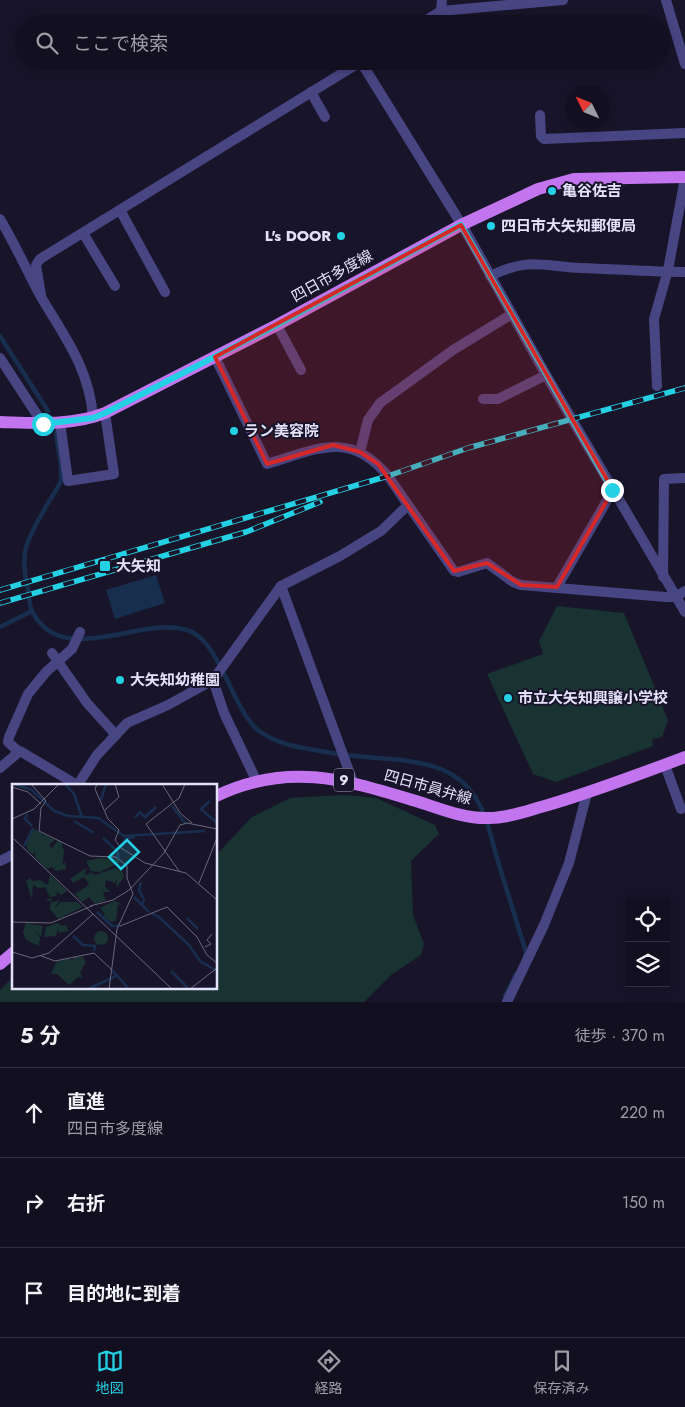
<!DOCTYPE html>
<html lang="ja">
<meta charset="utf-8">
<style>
:root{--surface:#121020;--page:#1b1929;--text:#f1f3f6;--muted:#9c9da5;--line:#31303e;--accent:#24d0e4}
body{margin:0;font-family:Jost,"Noto Sans JP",sans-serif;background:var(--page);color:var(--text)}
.controls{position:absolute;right:15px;bottom:15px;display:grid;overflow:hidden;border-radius:0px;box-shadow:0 2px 12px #0003}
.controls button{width:45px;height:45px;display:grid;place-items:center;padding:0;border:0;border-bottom:1px solid var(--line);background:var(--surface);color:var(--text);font:25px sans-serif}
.compass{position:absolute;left:565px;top:85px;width:45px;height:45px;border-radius:50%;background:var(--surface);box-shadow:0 2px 12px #0003;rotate:313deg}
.stop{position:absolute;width:15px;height:15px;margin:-11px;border:4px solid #24d0e4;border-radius:50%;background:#fff}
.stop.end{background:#24d0e4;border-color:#fff;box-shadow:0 1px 5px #0008}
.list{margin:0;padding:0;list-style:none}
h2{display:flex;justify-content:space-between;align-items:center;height:65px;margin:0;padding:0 20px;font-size:21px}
h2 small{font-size:16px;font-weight:400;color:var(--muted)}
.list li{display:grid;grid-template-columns:32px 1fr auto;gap:15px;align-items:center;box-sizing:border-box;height:90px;padding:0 20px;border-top:1px solid var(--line)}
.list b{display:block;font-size:19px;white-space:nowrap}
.list p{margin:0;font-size:16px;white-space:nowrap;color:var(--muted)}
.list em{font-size:16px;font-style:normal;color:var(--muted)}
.icon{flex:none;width:28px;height:28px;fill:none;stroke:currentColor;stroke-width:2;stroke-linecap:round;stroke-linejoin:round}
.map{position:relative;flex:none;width:685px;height:1002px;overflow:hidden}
.search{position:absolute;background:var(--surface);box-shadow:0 2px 12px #0003;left:15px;right:15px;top:15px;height:55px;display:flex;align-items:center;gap:12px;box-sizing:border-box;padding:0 18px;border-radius:28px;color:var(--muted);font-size:19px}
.sheet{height:335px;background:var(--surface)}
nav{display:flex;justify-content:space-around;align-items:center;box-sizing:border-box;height:70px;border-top:1px solid var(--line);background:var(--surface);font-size:14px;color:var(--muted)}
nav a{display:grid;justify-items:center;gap:2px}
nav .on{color:var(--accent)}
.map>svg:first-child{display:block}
.green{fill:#183332}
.water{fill:#182e4f}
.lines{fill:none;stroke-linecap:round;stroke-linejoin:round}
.stream{stroke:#182e4f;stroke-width:4.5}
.street{stroke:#484583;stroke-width:10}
.primary{stroke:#c275ee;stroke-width:12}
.rail-casing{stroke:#24d0e4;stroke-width:5.5}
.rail{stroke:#18152a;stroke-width:4;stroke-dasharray:11;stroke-linecap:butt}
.route{stroke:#24d0e4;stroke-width:6}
.marked{fill:#d62828;fill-opacity:0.2;stroke:#d62828;stroke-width:4;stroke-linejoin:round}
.poi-dot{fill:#24d0e4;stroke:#18152a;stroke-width:2}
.labels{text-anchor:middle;stroke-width:4;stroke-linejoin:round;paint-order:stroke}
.shield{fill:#18152a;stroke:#a7a4bc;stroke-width:1}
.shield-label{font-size:14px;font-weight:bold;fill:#e4e1fb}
.poi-label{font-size:15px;font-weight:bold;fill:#e4e1fb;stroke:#18152a;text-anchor:start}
.street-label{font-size:15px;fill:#e4e1fb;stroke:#18152a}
.inset-river{fill:none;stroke:#182e4f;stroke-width:2.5}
.inset-road{fill:none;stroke:#6a677e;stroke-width:1}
.view{fill:#24d0e4;fill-opacity:0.15;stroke:#24d0e4;stroke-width:2.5}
.inset-edge{fill:none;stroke:#e4e1fb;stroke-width:2.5}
</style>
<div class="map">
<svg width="685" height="1002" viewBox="0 0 685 1002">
<rect width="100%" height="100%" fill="#18152a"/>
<g class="green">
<polygon points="557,606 624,613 668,720 662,737 652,739 653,746 556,782 533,774 487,674 543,654 539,641"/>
<polygon points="344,795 376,798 435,825 439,834 411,861 413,915 424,944 421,955 391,975 364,1002 0,1002 0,990 14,976 14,988 216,988 216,855 252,817 290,798"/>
</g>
<polygon class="water" points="156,575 165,603 115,619 106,590"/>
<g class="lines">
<g class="stream">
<polyline points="0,336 48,411"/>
<path d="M 56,432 C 57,445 63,468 61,480 C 59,487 52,496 48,503 C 29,538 18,548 28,589 C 29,596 29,605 32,611 C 62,672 148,611 192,632 C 220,645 234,711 258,730 C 279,747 311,749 337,754 C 370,759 410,757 441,769 C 455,775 467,784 475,797 C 486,813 491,836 496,855 C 506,887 516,919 526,952 L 525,956"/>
<polyline points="0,627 32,611"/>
<polyline points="505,996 516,974"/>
</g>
<g class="street">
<polyline points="666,0 685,64"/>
<polyline points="441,11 442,0"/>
<polyline points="420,24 441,11 563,0"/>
<polyline points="361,62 465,230 546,375 685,612"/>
<polyline points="311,92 325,117"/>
<polyline points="540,115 541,136 544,139 685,133"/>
<polyline points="120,210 165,292"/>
<path d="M 0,219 C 15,244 27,271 41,297 C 65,337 90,370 93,418"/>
<polyline points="83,233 115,286"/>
<path d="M 490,276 C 530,257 540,266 581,268 C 615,269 651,272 685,272"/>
<polyline points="41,295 36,265 40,259 362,61"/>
<polyline points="277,325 301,370"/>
<path d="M 215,357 L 267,464 C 315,450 349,429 388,476 L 454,571 L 458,572 L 487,563 L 513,582 L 521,585 L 666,597 L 675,597 L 685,591"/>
<polyline points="0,358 43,424"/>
<polyline points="657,386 654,319 668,270 685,178"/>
<polyline points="483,399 498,399 546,375"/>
<polyline points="60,422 68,481 114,474 105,413"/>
<polyline points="360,452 368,420 380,403 453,350 512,314"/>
<polyline points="663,577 664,479 685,478"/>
<polyline points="281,586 353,782"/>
<polyline points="557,587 613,490"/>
<polyline points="52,653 87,703 116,735"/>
<polyline points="213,680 224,713 257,782"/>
<polyline points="19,752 8,742 9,737 28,694 46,672 72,649 80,632"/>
<polyline points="665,765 681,809"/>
<polyline points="0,768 20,751 77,785"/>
<polyline points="77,786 97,755 127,723 168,705 213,680 281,586 340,556 381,531 407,506"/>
<polyline points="0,861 14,854"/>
<polyline points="507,1002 544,925 569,863 587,793"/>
</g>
<g class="primary">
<path d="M 0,422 C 35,423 72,426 105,413 L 277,325 L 461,225 L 538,189 L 574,179 L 685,177"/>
<path d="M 216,796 C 290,761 346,780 419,802 C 441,809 465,819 489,818 C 509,818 529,810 548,805 C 595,791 640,774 685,757"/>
<polyline points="0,964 14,952"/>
</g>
<defs>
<g id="rail">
<polyline points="0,590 388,476 468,448 685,388"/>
<polyline points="0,603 246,532 320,502"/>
</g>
</defs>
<use href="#rail" class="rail-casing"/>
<use href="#rail" class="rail"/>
</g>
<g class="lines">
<polyline class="route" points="43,424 93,418 105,413 277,325 461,225 612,490"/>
</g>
<path class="marked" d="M 461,225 L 613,490 L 557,587 L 521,585 L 487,563 L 454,571 L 378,464 L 360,452 L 333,445 L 267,464 L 215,357 Z"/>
<g class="poi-dot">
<circle cx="552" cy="191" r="5"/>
<circle cx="491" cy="226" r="5"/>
<circle cx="341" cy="236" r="5"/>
<circle cx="234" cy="431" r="5"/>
<rect x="99" y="560" width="12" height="12" rx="2.5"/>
<circle cx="120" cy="680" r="5"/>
<circle cx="508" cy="698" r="5"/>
</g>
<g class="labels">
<rect class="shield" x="334" y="768.5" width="20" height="23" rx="4"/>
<g class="shield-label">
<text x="344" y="785">9</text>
</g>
<g class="poi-label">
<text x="562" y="196">亀谷佐吉</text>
<text x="501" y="231">四日市大矢知郵便局</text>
<text x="331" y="241" text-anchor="end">L's DOOR</text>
<text x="244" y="436">ラン美容院</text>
<text x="116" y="571">大矢知</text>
<text x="130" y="685">大矢知幼稚園</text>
<text x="518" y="703">市立大矢知興譲小学校</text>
</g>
<g class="street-label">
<text transform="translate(332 276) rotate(-29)" y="5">四日市多度線</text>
<text transform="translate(428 787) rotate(16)" y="5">四日市員弁線</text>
</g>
</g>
<g transform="translate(12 784)">
<rect width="205" height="205" fill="#18152a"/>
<path d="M 21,44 L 32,51 L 30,53 L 33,51 L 43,56 L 37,61 L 40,64 L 45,57 L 49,57 L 52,68 L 50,82 L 53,77 L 54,85 L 44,87 L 40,83 L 35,85 L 23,73 L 23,67 L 21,71 L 16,66 L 14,61 ZM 88,74 L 106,75 L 108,78 L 88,88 L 79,87 L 74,77 ZM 74,84 L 73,92 L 79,88 L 83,91 L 103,84 L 111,88 L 112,93 L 104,104 L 105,95 L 103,99 L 94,96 L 93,103 L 99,108 L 91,108 L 94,116 L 83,120 L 77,113 L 70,118 L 63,110 L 77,101 L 74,95 L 72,93 L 61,99 L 58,95 ZM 38,91 L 55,107 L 49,111 L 45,108 L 44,112 L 38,113 L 33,103 L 26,104 L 21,101 L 20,115 L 14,97 L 18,94 L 20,97 L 28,96 L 36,101 ZM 39,114 L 40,118 L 48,116 L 42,124 L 49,118 L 65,118 L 71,123 L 46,135 L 38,125 L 39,117 L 33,116 ZM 102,117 L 110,120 L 106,121 L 104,136 L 100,138 L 91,133 L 93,130 L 88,124 ZM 14,139 L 31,142 L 29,153 L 21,145 L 28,153 L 27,162 L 14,156 L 11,148 ZM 46,139 L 50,142 L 55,141 L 56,147 L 47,149 L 46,144 L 44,152 L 32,153 L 34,143 ZM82 154a7 7 0 1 1 14 0a7 7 0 1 1-14 0ZM 62,172 L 71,173 L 74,178 L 68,189 L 71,194 L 66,193 L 57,201 L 45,190 L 39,190 L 44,178 L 58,174 L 60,178 Z" fill="#183332"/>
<path class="inset-river" d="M 2,0 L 20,6 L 42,27 L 56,32 L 86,34 L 112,52 L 193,47M 53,0 L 62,10 L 70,33M 89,16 L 94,0M 198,17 L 189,25 L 205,39M 160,22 L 174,40M 15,30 L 13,35 L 20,42M 123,34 L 128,28 L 133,33 L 144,23M 62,37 L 82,49M 91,54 L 105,67 L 107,74M 12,62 L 21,44M 109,63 L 113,55 L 123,53M 129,98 L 127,106 L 132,116 L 130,120M 122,113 L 137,128M 85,128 L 100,142 L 108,142M 139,129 L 147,133 L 177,161 L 188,177 L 205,187M 175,134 L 186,145M 61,152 L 71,161 L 83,162 L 82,167M 99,185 L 117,205M 159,187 L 176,204M 76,205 L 104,192M 182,205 L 205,204"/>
<path class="inset-road" d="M 19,0 L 34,17 L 29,24 L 27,47 L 78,72 L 104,73 L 115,82 L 115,94 L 121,110 L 105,145 L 97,205M 85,0 L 83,5 L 96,35 L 107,46 L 103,56 L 109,64 L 133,79 L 174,89 L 205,116M 150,0 L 168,29 L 180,39M 0,3 L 16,8 L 29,20M 93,26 L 107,13 L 103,0M 0,35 L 22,25 L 47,0M 2,55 L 160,205M 167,87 L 134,40 L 167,14 L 173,0M 187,99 L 205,54M 78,122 L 101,116 L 117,106 L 152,69 L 168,41 L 175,39 L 205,45M 0,138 L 39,139 L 80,122M 108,142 L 155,123 L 185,153 L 195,171 L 205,179M 193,163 L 199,160 L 195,156 L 200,150M 0,168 L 20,174 L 37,169 L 81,130M 29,172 L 43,177 L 82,169 L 100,186M 178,205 L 205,184"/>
<path class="view" d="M 115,56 L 127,68 L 109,85 L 97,73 Z"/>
<rect width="205" height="205" class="inset-edge"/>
</g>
</svg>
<div class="controls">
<button><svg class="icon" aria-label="locate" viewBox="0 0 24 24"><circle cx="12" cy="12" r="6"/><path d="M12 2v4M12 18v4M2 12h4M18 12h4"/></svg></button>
<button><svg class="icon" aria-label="layers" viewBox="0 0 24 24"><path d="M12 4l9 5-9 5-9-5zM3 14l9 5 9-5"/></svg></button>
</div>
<svg class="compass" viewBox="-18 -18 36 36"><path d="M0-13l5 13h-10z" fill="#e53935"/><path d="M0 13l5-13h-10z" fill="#9c9da5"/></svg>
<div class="stop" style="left:43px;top:424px"></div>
<div class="stop end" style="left:612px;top:490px"></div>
<div class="search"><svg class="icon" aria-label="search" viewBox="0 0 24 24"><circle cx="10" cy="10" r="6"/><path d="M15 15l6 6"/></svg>ここで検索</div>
</div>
<section class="sheet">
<h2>5 分<small>徒歩 · 370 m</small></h2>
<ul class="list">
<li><svg class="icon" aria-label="ahead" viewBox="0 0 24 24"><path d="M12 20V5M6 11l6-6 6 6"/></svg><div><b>直進</b><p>四日市多度線</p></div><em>220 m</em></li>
<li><svg class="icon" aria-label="right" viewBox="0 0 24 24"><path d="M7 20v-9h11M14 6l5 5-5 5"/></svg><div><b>右折</b></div><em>150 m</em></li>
<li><svg class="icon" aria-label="arrive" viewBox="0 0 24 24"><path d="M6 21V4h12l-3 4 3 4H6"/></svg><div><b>目的地に到着</b></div></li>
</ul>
</section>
<nav>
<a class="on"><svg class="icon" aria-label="map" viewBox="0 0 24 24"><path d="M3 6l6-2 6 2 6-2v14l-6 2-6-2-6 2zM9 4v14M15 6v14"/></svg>地図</a>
<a><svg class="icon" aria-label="directions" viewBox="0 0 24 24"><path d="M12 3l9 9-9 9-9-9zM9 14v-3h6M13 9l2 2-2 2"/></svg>経路</a>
<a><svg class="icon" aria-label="saved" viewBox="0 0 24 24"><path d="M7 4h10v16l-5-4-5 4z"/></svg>保存済み</a>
</nav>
